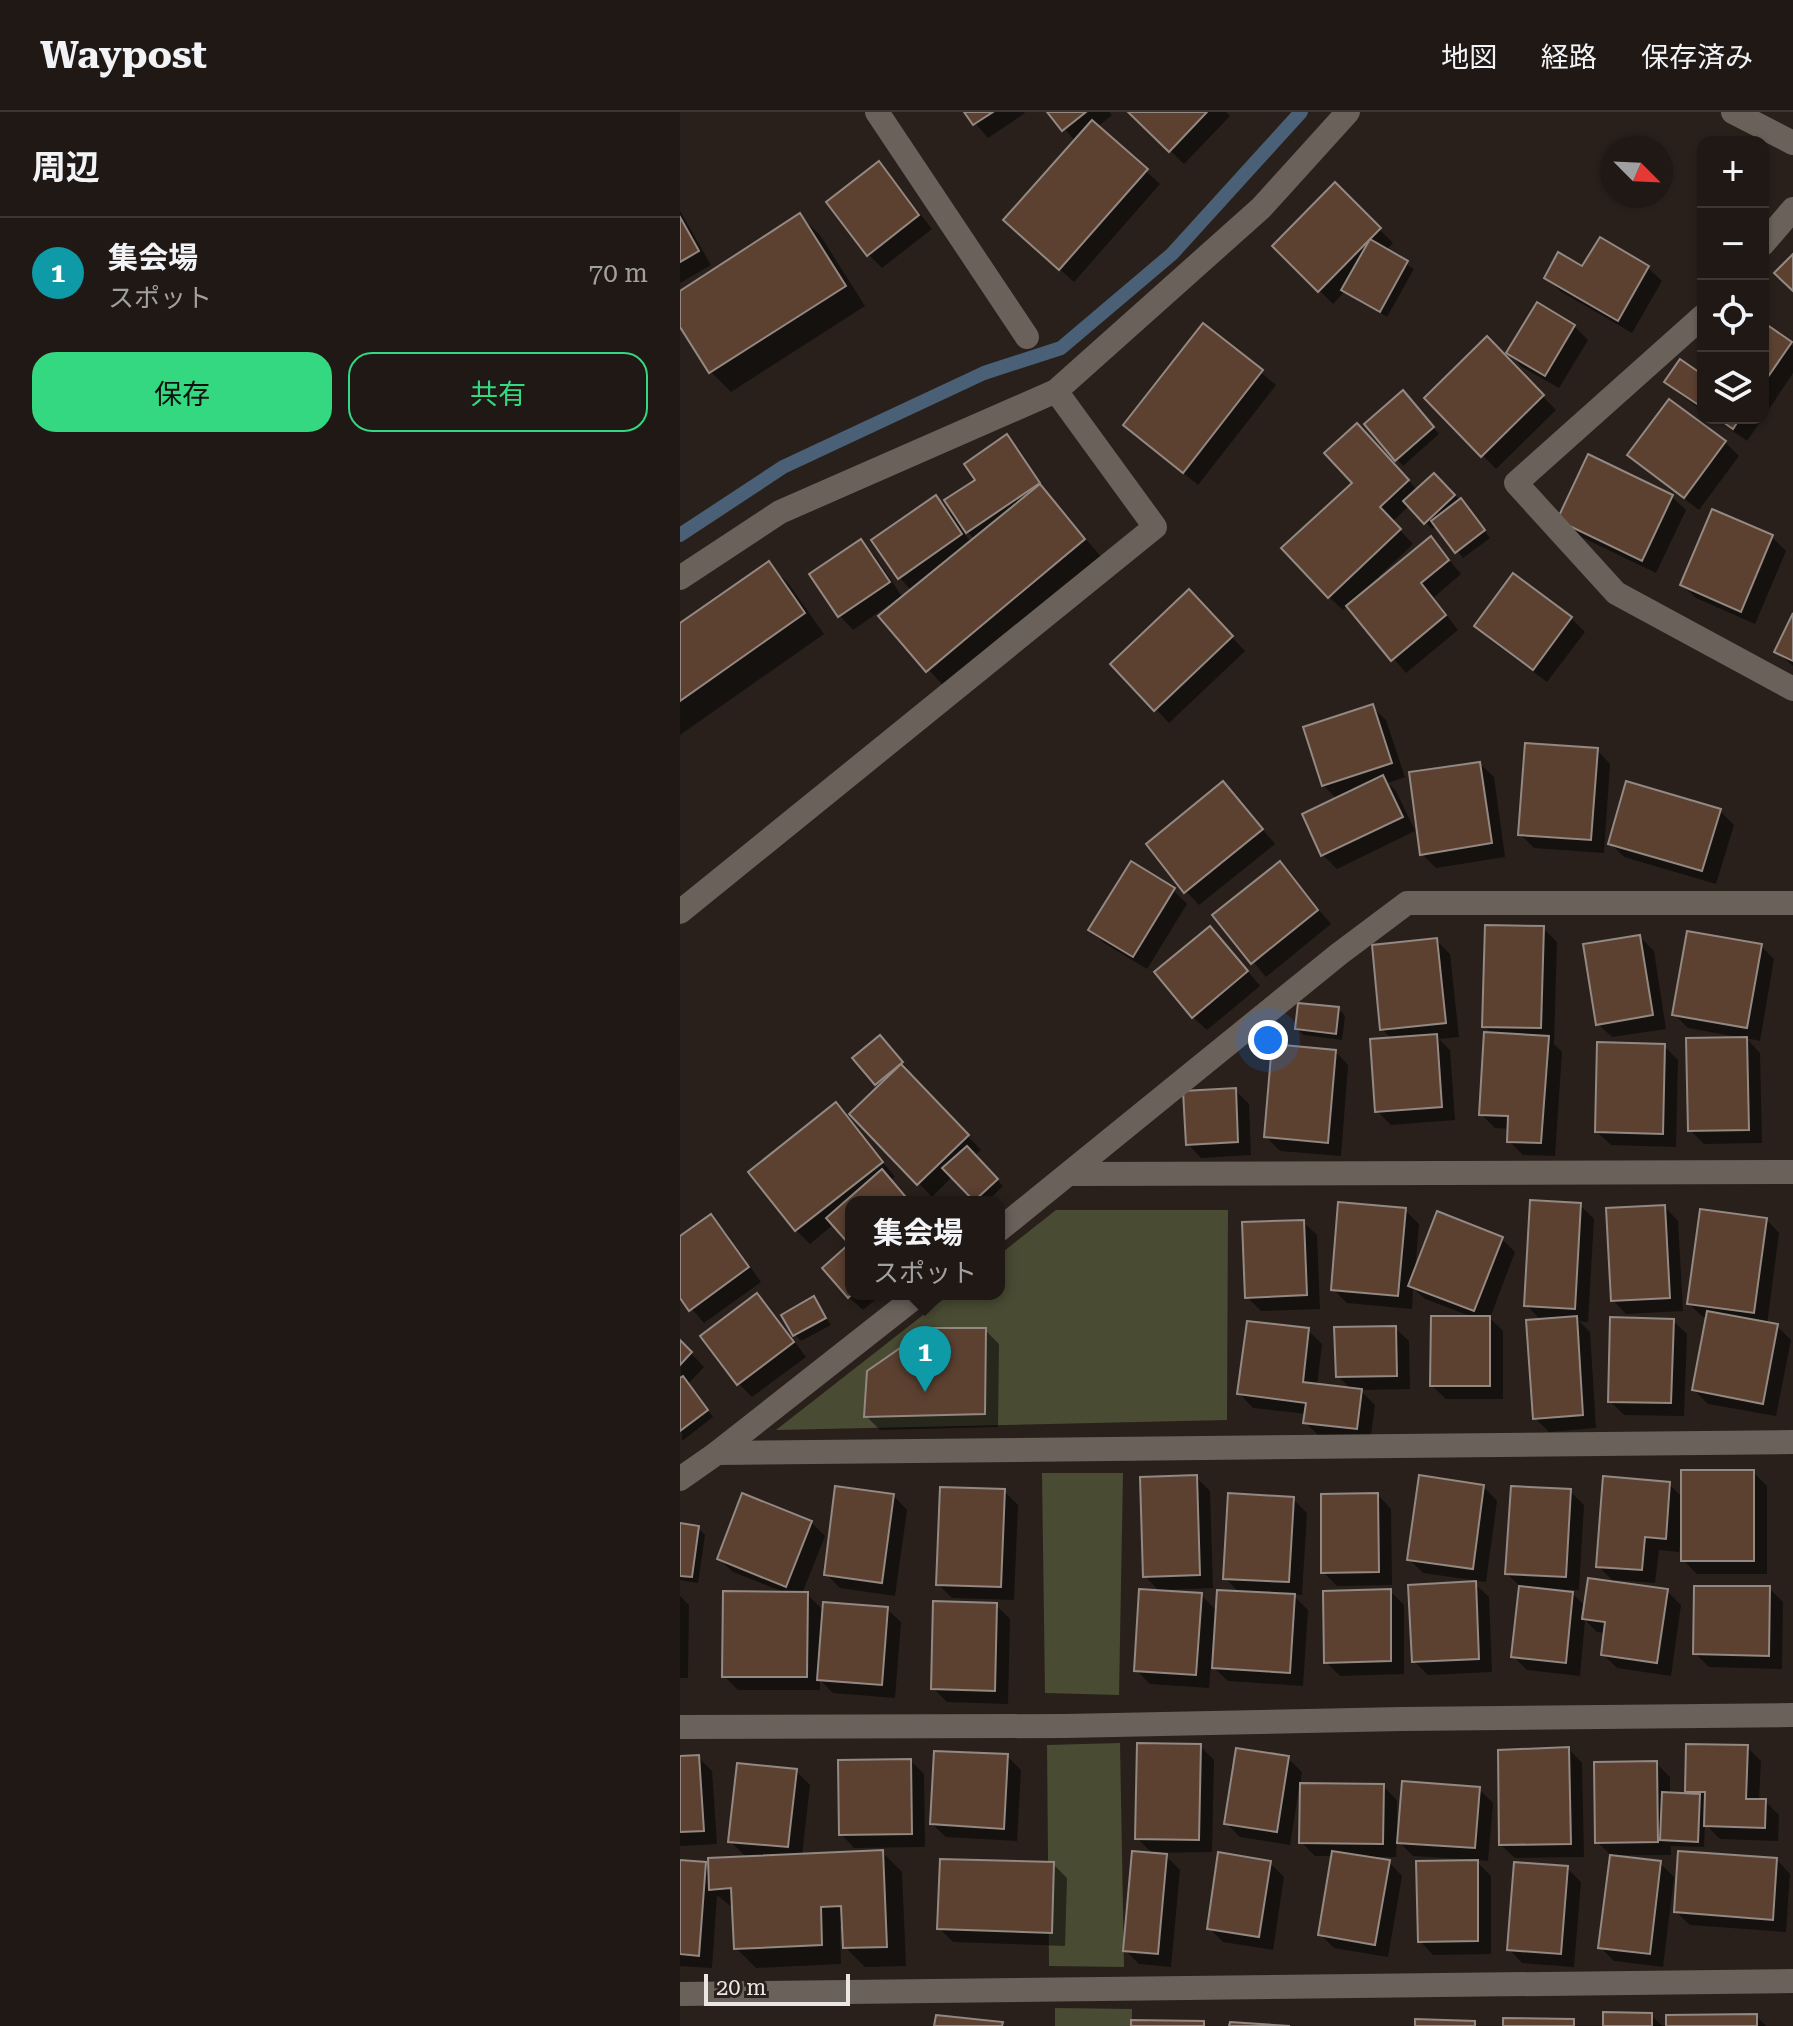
<!DOCTYPE html>
<html lang="ja">
<meta charset="utf-8">
<style>
:root{--surface:#1f1814;--page:#2c2522;--text:#f1f3f6;--muted:#a1a0a0;--line:#3c3734;--accent:#34d881}
body{margin:0;font-family:"Roboto Serif","Noto Sans JP",serif;background:var(--page);color:var(--text)}
.controls{position:absolute;right:24px;top:24px;display:grid;overflow:hidden;border-radius:16px;box-shadow:0 2px 6px #0004}
.controls button{width:72px;height:72px;display:grid;place-items:center;padding:0;border:0;border-bottom:2px solid var(--line);background:var(--surface);color:var(--text);font:40px sans-serif}
.compass{position:absolute;left:921px;top:24px;width:72px;height:72px;border-radius:50%;background:var(--surface);box-shadow:0 2px 6px #0004;rotate:114deg}
.scale{position:absolute;left:24px;bottom:20px;width:146px;box-sizing:border-box;padding-left:8px;border:4px solid #ece6e3;border-top:0;font-size:22px;line-height:28px;white-space:nowrap;color:#ece6e3;-webkit-text-stroke:6px #29201b;paint-order:stroke}
.you{position:absolute;left:588px;top:928px;width:28px;height:28px;margin:-20px;border:6px solid #fff;border-radius:50%;background:#1a73e8;box-shadow:0 0 0 12px #1a73e833}
.badge{display:grid;place-items:center;width:52px;height:52px;border-radius:50%;background:var(--accent);color:#fff;font-size:26px;font-weight:700}
.pin{position:absolute;translate:-50% -66px;filter:drop-shadow(0 2px 4px #0008)}
.pin::after{content:'';position:absolute;top:42px;width:28px;height:24px;background:inherit;clip-path:polygon(0 0,100% 0,50% 100%)}
.popup{position:absolute;left:165px;top:1084px;width:160px;height:104px;box-sizing:border-box;display:grid;place-content:center;border-radius:16px;background:var(--surface);filter:drop-shadow(0 2px 6px #0005);font-size:26px;white-space:nowrap;color:var(--muted)}
.popup b{font-size:30px;color:var(--text)}
.popup::after{content:'';position:absolute;left:50%;top:100%;margin-left:-16px;border:16px solid transparent;border-top-color:var(--surface)}
.list{margin:0;padding:0;list-style:none}
h2{display:flex;justify-content:space-between;align-items:center;height:104px;margin:0;padding:0 32px;font-size:34px}
h2 small{font-size:26px;font-weight:400;color:var(--muted)}
.list li{display:grid;grid-template-columns:52px 1fr auto;gap:24px;align-items:center;box-sizing:border-box;height:112px;padding:0 32px;border-top:2px solid var(--line)}
.list b{display:block;font-size:30px;white-space:nowrap}
.list p{margin:0;font-size:26px;white-space:nowrap;color:var(--muted)}
.list em{font-size:26px;font-style:normal;color:var(--muted)}
.actions{display:flex;gap:16px;padding:24px 32px}
.actions a{flex:1;padding:18px 0;border:2px solid var(--accent);border-radius:24px;text-align:center;font-size:28px;color:var(--accent)}
.actions .main{background:var(--accent);color:#111}
.icon{flex:none;width:44px;height:44px;fill:none;stroke:currentColor;stroke-width:2;stroke-linecap:round;stroke-linejoin:round}
.map{position:relative;flex:none;width:1113px;height:1914px;overflow:hidden}
header{display:flex;align-items:center;gap:48px;box-sizing:border-box;height:112px;padding:0 40px;background:var(--surface);border-bottom:2px solid var(--line)}
header strong{font-size:38px}
nav{display:flex;gap:44px;margin-inline-start:auto;font-size:28px}
main{display:flex}
aside{flex:1;background:var(--surface)}
.map>svg:first-child{display:block}
.green{fill:#494b33}
.shadow{fill:#0007;fill-rule:evenodd}
.lines{fill:none;stroke-linecap:round;stroke-linejoin:round}
.stream{stroke:#4a6077;stroke-width:14}
.building{fill:#5c4131;stroke:#938882;stroke-width:2}
.minor{stroke:#6b615b;stroke-width:24}
</style>
<header>
<strong>Waypost</strong>
<nav><a>地図</a><a>経路</a><a>保存済み</a></nav>
</header>
<main>
<aside>
<h2>周辺<small></small></h2>
<ul class="list">
<li><span class="badge" style="background:#0f9aa8">1</span><div><b>集会場</b><p>スポット</p></div><em>70 m</em></li>
</ul>
<div class="actions"><a class="main">保存</a><a>共有</a></div>
</aside>
<div class="map">
<svg width="1113" height="1914" viewBox="0 0 1113 1914">
<rect width="100%" height="100%" fill="#29201b"/>
<g class="green">
<polygon points="376,1098 548,1098 547,1308 96,1318 270,1182 319,1182 319,1143"/>
<polygon points="362,1361 443,1361 439,1583 365,1581"/>
<polygon points="440,1631 444,1855 369,1854 367,1633"/>
<polygon points="375,1896 452,1897 452,1914 375,1914"/>
</g>
<g class="shadow">
<polygon points="286,0 344,0 345,1 308,26"/>
<polygon points="370,0 429,0 432,3 417,15 480,72 394,170 340,122 396,30"/>
<polygon points="447,0 546,0 550,4 504,52 451,0 449,2"/>
<polygon points="199,52 212,66 252,117 202,156 188,142"/>
<polygon points="655,73 713,131 706,138 734,157 707,205 665,179 653,192 595,134"/>
<polygon points="0,99 31,153 0,171"/>
<polygon points="120,104 140,123 185,194 51,280 31,260 0,212 0,182"/>
<polygon points="968,156 982,169 952,221 880,179 866,165 903,157"/>
<polygon points="1083,213 1113,234 1113,261 1083,306"/>
<polygon points="523,214 596,273 518,373 445,313"/>
<polygon points="894,214 908,228 879,276 842,255 829,241"/>
<polygon points="807,227 876,298 816,357 747,286"/>
<polygon points="1023,265 1023,299 1001,283 987,270"/>
<polygon points="729,287 759,322 723,354 717,347"/>
<polygon points="1034,306 1083,306 1067,329"/>
<path d="M 327,324 L 340,338 L 371,387 L 424,448 L 268,579 L 201,504 L 211,496 L 209,493 L 173,518 L 160,504 L 181,430 L 195,444 L 223,486 L 232,479 L 219,465 L 256,386 L 275,405 L 277,404 ZM 283,415 L 295,428 L 291,431 L 281,416 Z"/>
<polygon points="691,328 738,379 754,364 787,395 810,426 783,446 757,413 752,417 730,393 712,410 733,432 688,475 690,477 751,427 781,462 753,486 778,518 726,561 668,493 663,498 649,485 675,371"/>
<polygon points="1045,330 1059,344 1019,398 963,356 949,343"/>
<polygon points="992,385 1006,398 976,461 893,421 880,407"/>
<polygon points="1033,399 1092,425 1106,439 1075,512 1016,486 1002,473"/>
<polygon points="89,452 108,471 144,522 0,623 0,514"/>
<polygon points="522,494 565,539 489,611 476,597"/>
<polygon points="891,506 905,520 867,570 810,528 796,514"/>
<polygon points="1113,506 1113,554 1096,539"/>
<polygon points="692,595 706,608 725,665 708,671 716,679 735,719 657,757 643,743 657,687 643,673"/>
<polygon points="917,638 930,652 924,741 854,736 840,722"/>
<polygon points="800,652 814,665 825,745 756,756 742,742"/>
<polygon points="543,671 595,732 519,793 506,779"/>
<polygon points="1040,699 1054,713 1036,772 944,745 930,731"/>
<polygon points="599,751 651,812 586,865 535,803"/>
<polygon points="493,778 507,792 467,857 424,831 410,817"/>
<polygon points="863,816 877,830 874,932 882,940 875,1044 843,1043 829,1029 830,1017 815,1016 801,1002 813,923 804,914"/>
<polygon points="960,825 974,839 986,917 932,925 918,912"/>
<polygon points="756,828 770,842 779,925 759,927 770,938 775,1008 711,1013 697,999 712,927 702,917"/>
<polygon points="544,830 580,874 527,918 513,905"/>
<polygon points="1081,834 1094,847 1080,929 1066,926 1080,941 1082,1031 1024,1032 1010,1018 1058,925 1008,916 995,903"/>
<polygon points="659,897 665,904 662,928 624,923 617,917"/>
<polygon points="207,932 228,957 225,959 301,1038 294,1044 323,1074 307,1090 298,1090 273,1064 252,1085 172,1002 200,975 175,946"/>
<polygon points="984,934 998,948 996,1035 931,1033 917,1020"/>
<polygon points="655,939 668,953 661,1044 600,1039 586,1025"/>
<polygon points="555,978 569,992 571,1043 521,1046 508,1032"/>
<polygon points="156,993 215,1065 210,1068 230,1090 171,1090 154,1112 130,1132 116,1118"/>
<polygon points="900,1093 914,1107 908,1210 899,1209 910,1220 916,1316 869,1320 855,1306 862,1209 846,1193"/>
<polygon points="985,1095 998,1109 1003,1199 946,1202 933,1188"/>
<polygon points="725,1098 739,1112 735,1159 821,1126 835,1140 810,1206 823,1219 823,1287 766,1287 752,1274 793,1205 745,1187 733,1176 732,1197 667,1191 653,1177"/>
<polygon points="30,1105 44,1118 81,1170 24,1211 0,1183 0,1127"/>
<polygon points="1086,1107 1099,1121 1087,1213 1097,1214 1111,1228 1096,1304 1028,1292 1014,1278 1028,1206 1023,1205 1009,1192"/>
<polygon points="623,1110 637,1123 640,1197 581,1199 567,1185"/>
<polygon points="171,1182 202,1182 183,1198 169,1185"/>
<polygon points="77,1184 91,1198 126,1245 72,1285 58,1271"/>
<polygon points="134,1187 151,1213 121,1229 115,1223"/>
<polygon points="993,1209 1007,1222 1004,1304 944,1303 930,1289"/>
<polygon points="715,1216 729,1229 730,1277 680,1278 695,1293 690,1330 639,1324 625,1310 627,1302 573,1296 560,1282 628,1218 642,1232 637,1274 672,1278 658,1264"/>
<polygon points="305,1218 319,1232 318,1315 200,1318 186,1304"/>
<polygon points="0,1230 24,1255 8,1272 33,1305 2,1329"/>
<polygon points="1073,1360 1087,1374 1087,1462 1017,1462 1003,1448 1003,1432 1000,1432 999,1440 979,1438 975,1471 935,1468 935,1471 918,1454 989,1372 1003,1386"/>
<polygon points="516,1365 530,1379 533,1476 485,1478 485,1481 521,1483 537,1499 560,1481 545,1466 613,1387 627,1401 622,1483 612,1482 628,1498 623,1574 548,1569 531,1553 529,1576 470,1572 456,1558 481,1481 465,1464"/>
<polygon points="804,1375 817,1389 806,1470 743,1461 729,1447"/>
<polygon points="324,1379 338,1393 334,1488 272,1486 258,1472"/>
<polygon points="890,1379 904,1393 899,1478 889,1478 905,1494 987,1479 1001,1493 991,1564 937,1556 923,1542 925,1521 917,1520 905,1508 900,1564 847,1558 833,1544 841,1475 827,1462"/>
<polygon points="698,1383 711,1397 712,1473 657,1474 643,1460"/>
<polygon points="214,1384 227,1398 215,1484 160,1476 146,1462"/>
<polygon points="131,1410 145,1424 122,1482 127,1482 144,1499 207,1497 221,1510 215,1586 153,1581 140,1568 140,1578 58,1578 44,1564 106,1481 53,1460 39,1447"/>
<polygon points="0,1413 18,1416 25,1423 18,1471 0,1468"/>
<polygon points="795,1472 809,1485 812,1560 748,1563 734,1549"/>
<polygon points="1089,1476 1103,1490 1102,1557 1029,1555 1015,1541"/>
<polygon points="710,1479 724,1493 724,1562 660,1564 646,1550"/>
<polygon points="0,1484 9,1493 8,1566 0,1566"/>
<polygon points="316,1493 330,1507 328,1592 267,1590 253,1576"/>
<polygon points="520,1634 534,1648 532,1740 472,1741 457,1726"/>
<polygon points="1067,1635 1081,1649 1079,1689 1085,1689 1099,1703 1098,1729 1040,1727 1025,1712 1024,1735 991,1734 991,1743 940,1743 939,1746 980,1751 994,1765 983,1855 934,1849 920,1835 932,1744 917,1730 976,1651 990,1665 990,1683 1012,1684 1007,1679"/>
<polygon points="889,1637 902,1651 904,1745 835,1746 821,1733"/>
<polygon points="327,1644 341,1658 337,1729 266,1725 252,1712"/>
<polygon points="18,1645 32,1659 37,1732 0,1734 0,1646"/>
<polygon points="608,1646 622,1660 620,1673 703,1674 717,1688 717,1721 799,1677 813,1691 808,1749 795,1748 811,1764 811,1842 753,1843 740,1829 780,1747 733,1744 717,1728 716,1745 693,1745 693,1747 709,1750 722,1764 708,1845 654,1836 640,1822 653,1744 635,1744 621,1730 622,1676 619,1676 610,1733 560,1725 546,1711"/>
<polygon points="231,1649 244,1662 245,1735 174,1736 161,1722"/>
<polygon points="116,1659 130,1673 122,1744 202,1740 222,1760 226,1854 185,1855 165,1835 164,1814 160,1814 161,1852 76,1856 56,1836 54,1797 37,1783 32,1856 0,1854 0,1750 25,1752 30,1757 67,1746 50,1729"/>
<polygon points="486,1744 500,1758 491,1855 459,1852 445,1838"/>
<polygon points="1097,1748 1110,1762 1106,1820 1010,1813 996,1800"/>
<polygon points="590,1751 604,1765 593,1838 543,1830 529,1816"/>
<polygon points="373,1752 387,1766 385,1834 273,1830 259,1816"/>
<polygon points="887,1756 901,1770 894,1855 842,1851 829,1837"/>
<polygon points="971,1903 982,1914 925,1914"/>
<polygon points="1076,1904 1086,1914 988,1914"/>
</g>
<g class="lines">
<polyline class="stream" points="0,423 103,355 304,261 381,236 492,142 621,0"/>
</g>
<g class="building">
<polygon points="284,0 313,0 293,13"/>
<polygon points="367,0 406,0 382,19"/>
<polygon points="448,0 527,0 489,40"/>
<polygon points="412,8 468,57 379,158 323,108"/>
<polygon points="199,49 239,103 187,144 146,90"/>
<polygon points="655,70 701,116 638,180 592,134"/>
<polygon points="120,101 166,174 29,261 0,215 0,179"/>
<polygon points="0,105 19,139 0,150"/>
<polygon points="920,125 969,154 938,209 864,166 878,140 902,154"/>
<polygon points="690,127 728,149 700,200 661,178"/>
<polygon points="1113,142 1113,179 1094,161"/>
<polygon points="857,190 895,213 865,264 826,241"/>
<polygon points="1083,210 1112,230 1083,272"/>
<polygon points="523,211 583,258 503,361 443,313"/>
<polygon points="807,224 864,283 801,345 744,286"/>
<polygon points="1000,247 1023,263 1023,296 984,270"/>
<polygon points="723,278 754,315 715,349 684,312"/>
<polygon points="989,287 1046,329 1004,386 947,343"/>
<polygon points="1037,306 1060,306 1053,317"/>
<polygon points="677,311 729,368 700,395 721,417 648,486 601,436 672,371 644,341"/>
<polygon points="327,322 360,371 286,421 264,388 295,368 284,352"/>
<polygon points="908,342 993,383 962,449 877,408"/>
<polygon points="754,361 775,383 744,412 723,389"/>
<polygon points="360,372 405,427 246,560 198,504"/>
<polygon points="256,383 282,422 218,467 191,428"/>
<polygon points="781,386 805,418 775,441 751,409"/>
<polygon points="1032,397 1093,423 1061,500 1000,473"/>
<polygon points="751,424 769,448 741,471 766,503 711,549 666,494"/>
<polygon points="181,427 210,470 158,505 129,462"/>
<polygon points="89,449 125,501 0,589 0,511"/>
<polygon points="833,461 892,505 853,558 794,514"/>
<polygon points="509,477 553,524 474,599 430,552"/>
<polygon points="1113,501 1113,549 1094,540"/>
<polygon points="693,592 712,651 642,674 623,615"/>
<polygon points="845,631 918,636 911,728 838,723"/>
<polygon points="800,650 812,731 740,743 729,660"/>
<polygon points="703,663 723,705 641,744 622,702"/>
<polygon points="543,669 583,717 504,781 466,732"/>
<polygon points="946,669 1041,697 1022,759 928,732"/>
<polygon points="451,749 495,776 453,845 408,818"/>
<polygon points="600,749 638,798 571,852 532,803"/>
<polygon points="805,813 864,814 861,916 802,915"/>
<polygon points="530,814 568,859 512,906 474,860"/>
<polygon points="1007,819 1082,832 1067,916 992,903"/>
<polygon points="960,823 973,903 916,913 903,832"/>
<polygon points="757,826 766,911 700,918 692,833"/>
<polygon points="618,891 659,895 656,922 615,917"/>
<polygon points="804,920 869,924 861,1031 827,1030 828,1004 799,1003"/>
<polygon points="757,922 762,995 695,1000 690,927"/>
<polygon points="200,923 223,950 195,973 172,946"/>
<polygon points="1067,925 1069,1018 1008,1019 1006,926"/>
<polygon points="917,930 985,932 983,1022 915,1020"/>
<polygon points="592,932 656,938 648,1031 584,1025"/>
<polygon points="221,952 289,1023 237,1073 169,1002"/>
<polygon points="556,976 558,1030 506,1033 503,979"/>
<polygon points="156,990 203,1050 115,1119 68,1060"/>
<polygon points="287,1034 318,1067 294,1089 262,1056"/>
<polygon points="202,1057 230,1090 171,1090 172,1182 168,1186 142,1156 169,1132 146,1106"/>
<polygon points="850,1088 901,1091 895,1197 844,1194"/>
<polygon points="658,1090 726,1096 718,1184 651,1178"/>
<polygon points="985,1093 990,1186 931,1189 926,1096"/>
<polygon points="1020,1097 1087,1106 1074,1201 1007,1192"/>
<polygon points="757,1099 823,1125 794,1199 728,1174"/>
<polygon points="31,1102 69,1155 9,1199 0,1186 0,1124"/>
<polygon points="624,1108 627,1183 565,1186 562,1110"/>
<polygon points="77,1181 114,1230 57,1273 20,1224"/>
<polygon points="134,1184 146,1206 113,1224 101,1203"/>
<polygon points="1027,1199 1098,1212 1083,1292 1012,1278"/>
<polygon points="751,1204 810,1204 810,1274 750,1274"/>
<polygon points="897,1204 903,1303 853,1307 846,1208"/>
<polygon points="930,1205 994,1207 991,1291 928,1290"/>
<polygon points="567,1209 629,1216 623,1270 682,1277 677,1317 623,1311 626,1291 557,1282"/>
<polygon points="716,1214 717,1264 656,1265 654,1215"/>
<polygon points="249,1216 306,1216 305,1302 184,1305 187,1259"/>
<polygon points="0,1228 12,1240 0,1253"/>
<polygon points="3,1264 28,1298 0,1319 0,1266"/>
<rect x="1001" y="1358" width="73" height="91"/>
<polygon points="517,1363 520,1463 463,1465 460,1365"/>
<polygon points="739,1363 804,1373 793,1457 727,1448"/>
<polygon points="923,1364 990,1370 986,1427 965,1425 962,1458 916,1455"/>
<polygon points="155,1374 214,1382 202,1471 144,1463"/>
<polygon points="831,1374 891,1377 886,1465 825,1462"/>
<polygon points="260,1375 325,1377 321,1475 256,1473"/>
<polygon points="62,1381 132,1409 106,1475 37,1447"/>
<polygon points="548,1381 614,1385 609,1470 543,1467"/>
<polygon points="698,1381 699,1460 641,1461 641,1382"/>
<polygon points="0,1411 19,1414 12,1465 0,1464"/>
<polygon points="908,1466 988,1477 977,1551 921,1543 925,1510 902,1507"/>
<polygon points="796,1469 799,1547 732,1550 728,1473"/>
<polygon points="839,1474 893,1480 886,1551 831,1545"/>
<polygon points="1014,1474 1090,1474 1089,1544 1013,1542"/>
<polygon points="459,1477 522,1481 516,1563 454,1559"/>
<polygon points="711,1477 711,1549 644,1551 643,1479"/>
<polygon points="537,1478 615,1482 610,1561 532,1556"/>
<polygon points="43,1479 128,1480 127,1565 42,1565"/>
<polygon points="253,1489 317,1491 315,1579 251,1577"/>
<polygon points="143,1490 208,1495 202,1573 137,1568"/>
<polygon points="457,1631 521,1632 519,1728 455,1727"/>
<polygon points="1006,1632 1068,1633 1066,1687 1086,1687 1085,1716 1024,1714 1025,1680 1005,1680"/>
<polygon points="889,1635 891,1732 819,1733 818,1638"/>
<polygon points="556,1636 609,1644 597,1720 544,1712"/>
<polygon points="254,1639 328,1642 324,1717 250,1712"/>
<polygon points="19,1643 24,1719 0,1720 0,1644"/>
<polygon points="231,1647 232,1722 159,1723 158,1648"/>
<polygon points="977,1649 978,1730 915,1731 914,1650"/>
<polygon points="57,1651 117,1657 108,1735 48,1730"/>
<polygon points="722,1669 800,1675 795,1736 717,1731"/>
<polygon points="620,1671 704,1672 703,1732 619,1731"/>
<polygon points="982,1680 1020,1682 1018,1730 980,1728"/>
<polygon points="203,1738 207,1835 163,1836 161,1794 141,1795 142,1833 54,1837 51,1776 29,1778 28,1746"/>
<polygon points="452,1739 487,1742 478,1842 443,1839"/>
<polygon points="652,1739 710,1748 695,1833 638,1823"/>
<polygon points="998,1739 1097,1746 1093,1808 994,1800"/>
<polygon points="538,1740 591,1749 579,1825 527,1817"/>
<polygon points="930,1743 981,1749 970,1842 918,1836"/>
<polygon points="260,1747 374,1750 372,1821 257,1817"/>
<polygon points="0,1748 26,1750 19,1844 0,1842"/>
<polygon points="798,1748 798,1829 738,1830 736,1749"/>
<polygon points="834,1750 888,1754 881,1842 827,1838"/>
<polygon points="923,1900 972,1901 972,1914 923,1914"/>
<polygon points="1077,1902 1077,1914 986,1914 986,1903"/>
<polygon points="256,1903 323,1910 322,1914 254,1914"/>
<polygon points="823,1906 894,1907 894,1914 823,1914"/>
<polygon points="735,1907 795,1909 795,1914 735,1914"/>
<polygon points="451,1908 524,1909 524,1914 451,1914"/>
<polygon points="550,1910 610,1914 549,1914"/>
</g>
<g class="lines">
<g class="minor">
<polyline points="197,0 347,225"/>
<polyline points="1053,0 1113,31"/>
<polyline points="1083,132 1113,97"/>
<polyline points="1023,204 836,371 936,481 1113,577"/>
<polyline points="0,466 100,400 376,279 581,96 668,0"/>
<polyline points="0,800 475,415 376,279"/>
<polyline points="390,1062 1113,1060"/>
<polyline points="319,1118 659,842 727,791 1113,791"/>
<polyline points="37,1341 1113,1330"/>
<polyline points="0,1367 37,1341 239,1182"/>
<polyline points="0,1615 385,1614 722,1607 1113,1603"/>
<polyline points="0,1882 1113,1869"/>
</g>
</g>
</svg>
<div class="controls">
<button>+</button>
<button>−</button>
<button><svg class="icon" aria-label="locate" viewBox="0 0 24 24"><circle cx="12" cy="12" r="6"/><path d="M12 2v4M12 18v4M2 12h4M18 12h4"/></svg></button>
<button><svg class="icon" aria-label="layers" viewBox="0 0 24 24"><path d="M12 4l9 5-9 5-9-5zM3 14l9 5 9-5"/></svg></button>
</div>
<svg class="compass" viewBox="-18 -18 36 36"><path d="M0-13l5 13h-10z" fill="#e53935"/><path d="M0 13l5-13h-10z" fill="#a1a0a0"/></svg>
<div class="scale">20 m</div>
<div class="you"></div>
<div class="pin badge" style="left:245px;top:1280px;background:#0f9aa8">1</div>
<div class="popup"><b>集会場</b>スポット</div>
</div>
</main>
